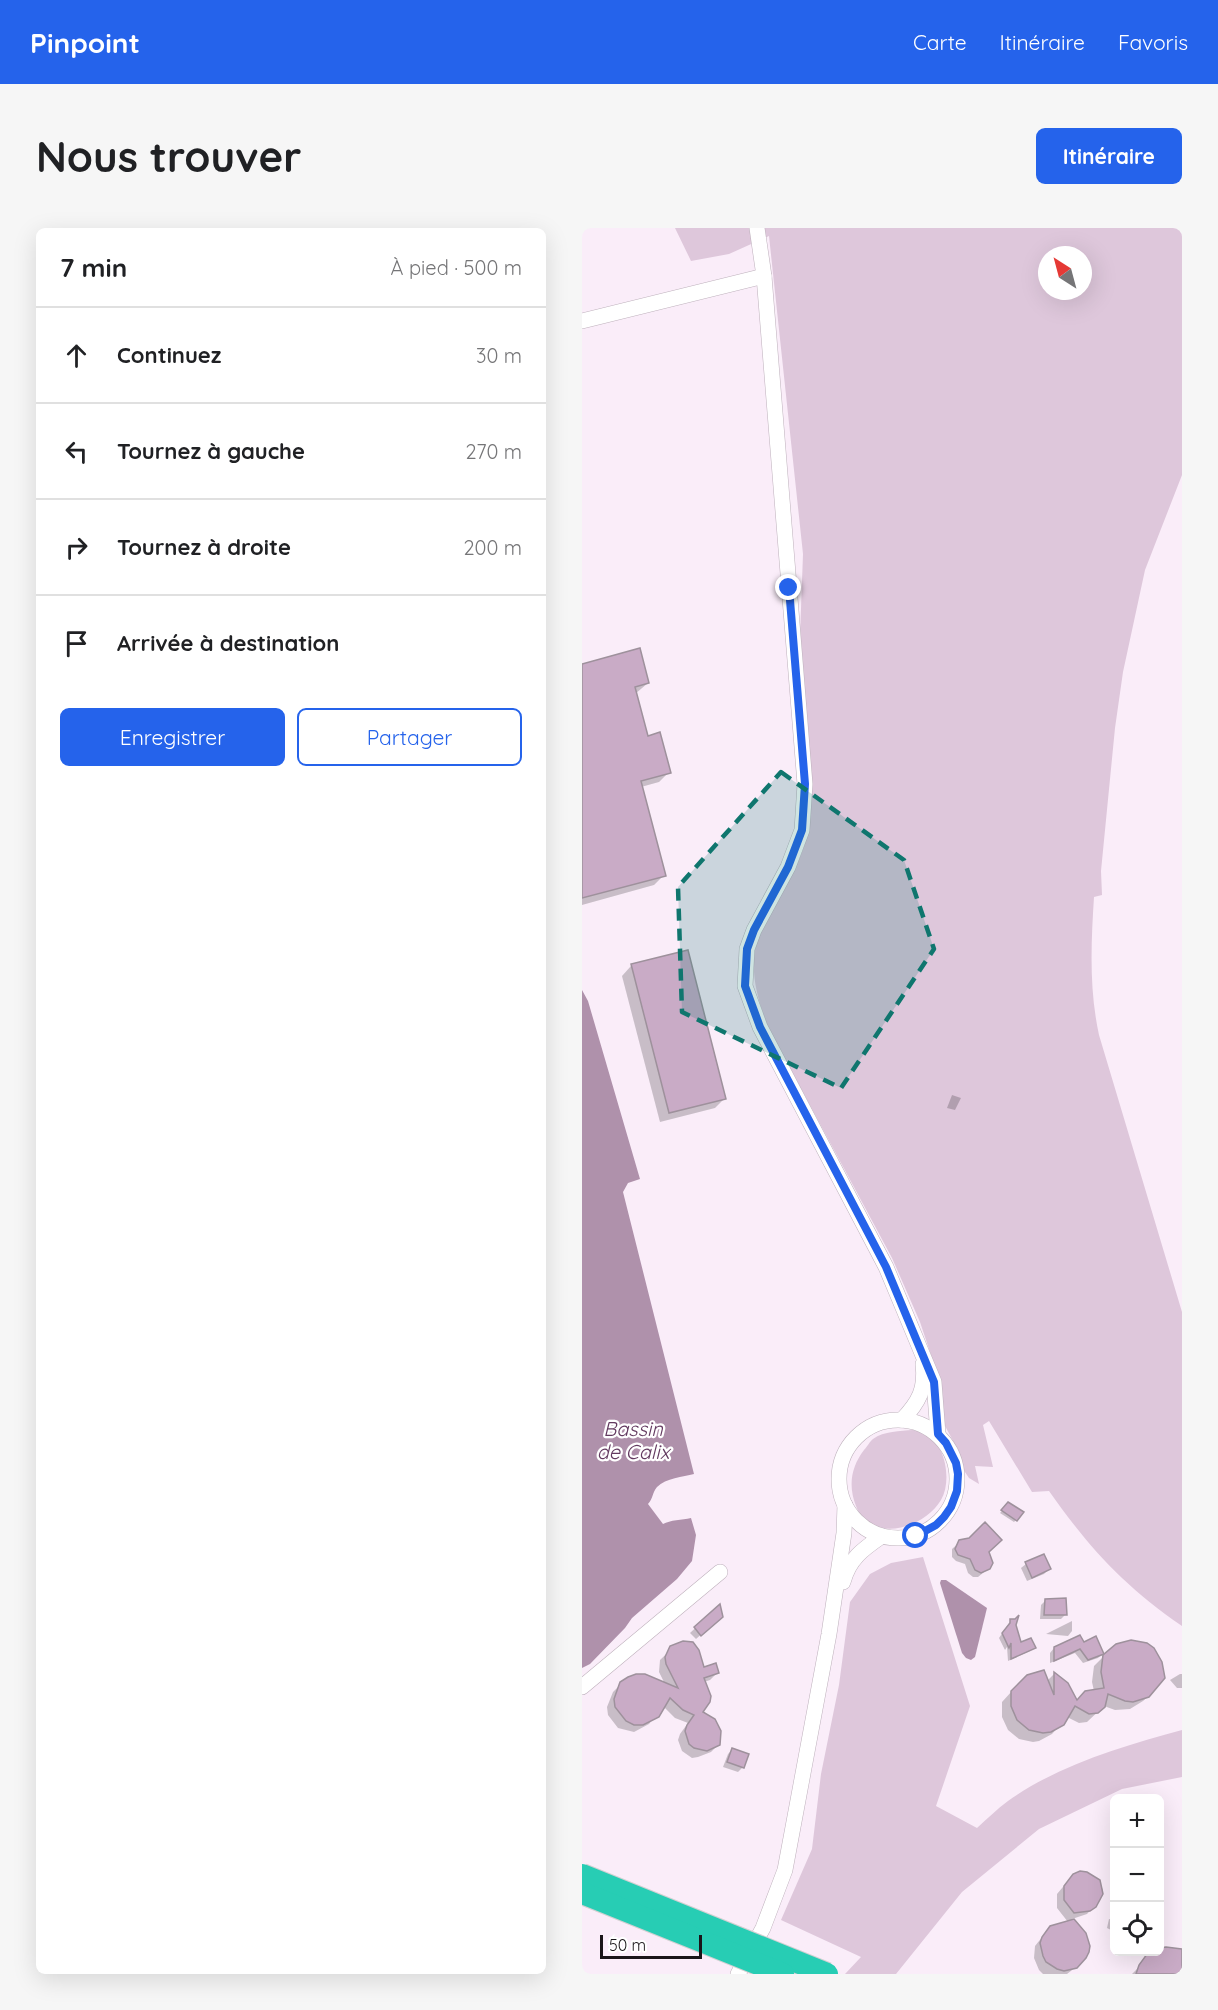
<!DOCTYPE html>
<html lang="fr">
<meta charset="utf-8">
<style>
:root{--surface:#fff;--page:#f6f6f6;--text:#202124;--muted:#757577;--line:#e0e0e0;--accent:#2563eb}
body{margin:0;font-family:Quicksand,sans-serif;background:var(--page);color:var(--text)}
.controls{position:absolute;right:18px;bottom:18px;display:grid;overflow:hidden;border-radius:9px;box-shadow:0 6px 24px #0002}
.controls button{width:54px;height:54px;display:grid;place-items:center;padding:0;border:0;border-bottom:2px solid var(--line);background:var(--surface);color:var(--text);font:30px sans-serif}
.compass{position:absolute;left:456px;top:18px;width:54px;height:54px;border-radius:50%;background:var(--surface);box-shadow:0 6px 24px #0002;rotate:324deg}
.scale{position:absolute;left:18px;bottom:15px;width:102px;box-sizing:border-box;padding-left:6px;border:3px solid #1a1519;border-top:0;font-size:16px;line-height:21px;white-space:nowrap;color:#1a1519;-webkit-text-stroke:4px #fff;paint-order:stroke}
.stop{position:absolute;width:18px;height:18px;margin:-14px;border:4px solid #2563eb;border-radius:50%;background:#fff}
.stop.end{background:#2563eb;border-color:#fff;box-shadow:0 2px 6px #0008}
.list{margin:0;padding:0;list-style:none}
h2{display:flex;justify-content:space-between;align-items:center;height:78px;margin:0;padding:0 24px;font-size:26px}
h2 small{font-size:20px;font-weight:400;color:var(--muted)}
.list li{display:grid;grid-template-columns:39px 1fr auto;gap:18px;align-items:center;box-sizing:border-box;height:96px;padding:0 24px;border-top:2px solid var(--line)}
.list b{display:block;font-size:22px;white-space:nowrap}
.list em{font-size:20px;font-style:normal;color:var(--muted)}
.actions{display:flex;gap:12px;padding:18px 24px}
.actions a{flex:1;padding:14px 0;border:2px solid var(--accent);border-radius:9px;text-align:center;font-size:21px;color:var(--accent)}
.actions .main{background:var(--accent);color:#fff}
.icon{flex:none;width:33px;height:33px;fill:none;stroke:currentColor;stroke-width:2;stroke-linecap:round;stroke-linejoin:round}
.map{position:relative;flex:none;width:600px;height:1746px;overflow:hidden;border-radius:9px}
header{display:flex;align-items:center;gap:36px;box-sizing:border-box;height:84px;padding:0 30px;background:var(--accent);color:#fff}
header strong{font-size:28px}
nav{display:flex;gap:33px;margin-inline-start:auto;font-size:21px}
.intro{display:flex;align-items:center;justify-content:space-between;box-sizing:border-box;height:144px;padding:0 36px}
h1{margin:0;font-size:42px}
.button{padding:15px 27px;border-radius:9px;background:var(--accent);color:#fff;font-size:21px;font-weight:700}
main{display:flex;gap:36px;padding:0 36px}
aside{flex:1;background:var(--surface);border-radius:9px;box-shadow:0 6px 24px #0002}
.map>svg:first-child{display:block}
.green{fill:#dec7db;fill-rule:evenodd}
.water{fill:#af91ab}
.shadow{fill:#0003}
.building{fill:#c9abc6;stroke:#9e919c;stroke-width:1.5}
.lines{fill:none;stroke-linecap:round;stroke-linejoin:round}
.minor-casing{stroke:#beb1bc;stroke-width:16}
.minor{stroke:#fff;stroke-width:15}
.highway-bridge-casing{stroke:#d1d0d1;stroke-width:24;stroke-linecap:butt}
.highway-bridge{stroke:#27cdb4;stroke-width:22}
.route{stroke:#2563eb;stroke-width:8}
.marked{fill:#0f766e;fill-opacity:0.2;stroke:#0f766e;stroke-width:4.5;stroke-dasharray:12 8;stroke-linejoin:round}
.labels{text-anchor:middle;stroke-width:4.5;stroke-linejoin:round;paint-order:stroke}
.water-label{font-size:20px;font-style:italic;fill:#633a60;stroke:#fff}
</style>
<header>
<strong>Pinpoint</strong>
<nav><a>Carte</a><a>Itinéraire</a><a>Favoris</a></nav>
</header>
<div class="intro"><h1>Nous trouver</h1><a class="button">Itinéraire</a></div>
<main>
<aside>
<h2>7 min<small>À pied · 500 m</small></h2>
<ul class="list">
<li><svg class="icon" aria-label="ahead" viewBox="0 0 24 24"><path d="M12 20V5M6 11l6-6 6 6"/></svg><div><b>Continuez</b></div><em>30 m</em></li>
<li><svg class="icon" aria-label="left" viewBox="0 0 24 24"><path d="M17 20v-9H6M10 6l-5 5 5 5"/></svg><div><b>Tournez à gauche</b></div><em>270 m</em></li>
<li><svg class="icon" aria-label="right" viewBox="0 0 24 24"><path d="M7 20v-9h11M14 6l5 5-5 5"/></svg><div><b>Tournez à droite</b></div><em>200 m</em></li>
<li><svg class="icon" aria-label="arrive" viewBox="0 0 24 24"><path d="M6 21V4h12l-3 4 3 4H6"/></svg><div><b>Arrivée à destination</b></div></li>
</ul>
<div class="actions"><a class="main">Enregistrer</a><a>Partager</a></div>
</aside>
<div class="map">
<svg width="600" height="1746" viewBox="0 0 600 1746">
<rect width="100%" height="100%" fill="#faedf9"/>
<g class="green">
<path d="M 93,0 L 600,0 L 600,247 L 563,342 L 541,444 L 533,500 L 519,643 L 520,667 L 512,669 C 509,716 507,761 517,807 L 600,1084 L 600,1398 C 541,1357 508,1321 467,1263 L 450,1264 L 407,1193 L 401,1197 L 411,1239 L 393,1238 L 397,1256 L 387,1250 L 381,1241 L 376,1222 L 363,1198 L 352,1136 L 338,1094 L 310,1030 L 186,799 C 171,759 164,728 185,688 C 199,661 214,646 223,615 L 218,408 L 221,326 L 187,8 L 147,26 L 109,33 ZM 465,27 L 501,27 L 501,63 L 465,63 Z"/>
<path d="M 331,1202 C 335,1203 340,1204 344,1206 C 364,1217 370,1253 359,1272 C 342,1301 288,1316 274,1278 C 266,1258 269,1239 282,1222 C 285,1219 288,1213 291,1211 C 302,1203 318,1203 331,1202 Z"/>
<path d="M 341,1329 L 388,1478 L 354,1578 L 395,1600 C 405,1591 415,1581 426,1573 C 476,1537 542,1518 600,1502 L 600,1549 L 540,1561 L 457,1601 L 380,1664 L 314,1746 L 263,1746 L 279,1729 L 199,1692 L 230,1621 L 239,1546 L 257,1457 L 268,1374 L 288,1346 L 309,1335 Z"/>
</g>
<g class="water">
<path d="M 0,762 L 6,773 L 58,951 L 46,955 L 41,964 L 112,1246 C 101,1249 84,1250 75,1259 C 70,1265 71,1271 66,1276 L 81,1296 C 88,1292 100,1292 109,1290 L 114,1307 L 110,1333 L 95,1351 L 50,1390 L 43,1400 L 8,1436 L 0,1440 Z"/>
<polygon points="359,1352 364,1352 405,1380 393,1429 389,1432 384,1430 380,1425 358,1355"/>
</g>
<g class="shadow">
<polygon points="0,437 66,455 53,466 65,509 87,544 77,554 59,559 82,647 72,657 0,677"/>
<polygon points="105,724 143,870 133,880 78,894 40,748 49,738"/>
<polygon points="370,867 379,870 373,882 365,880"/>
<polygon points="427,1276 434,1292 432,1294 418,1285"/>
<polygon points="380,1312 405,1324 407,1340 396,1349 391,1349 386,1345 383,1336 374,1333 370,1329 370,1321"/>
<polygon points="444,1336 467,1341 462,1346 445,1353 439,1340"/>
<polygon points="464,1372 484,1386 479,1391 458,1391 459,1377"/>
<polygon points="137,1378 134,1393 114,1411 108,1405"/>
<polygon points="429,1392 433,1397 438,1417 452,1420 448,1423 426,1433 425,1419 423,1422 417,1410"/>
<polygon points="490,1393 490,1403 486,1408 464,1406"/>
<polygon points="95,1416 121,1441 135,1445 128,1452 122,1454 119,1485 132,1492 136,1497 137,1516 129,1524 116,1529 110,1530 100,1523 96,1512 98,1506 106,1495 93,1490 81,1478 67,1496 52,1504 36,1500 26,1487 25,1479 31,1464 39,1456 83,1456 77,1444 78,1432"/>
<polygon points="502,1416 520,1426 516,1430 501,1435 493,1425 468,1435 468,1425 472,1420"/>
<polygon points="522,1428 572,1463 561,1473 548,1481 533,1482 522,1478 505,1494 497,1495 485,1489 470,1506 457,1513 451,1514 437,1511 426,1502 420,1489 420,1474 430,1463 465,1453 472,1446 494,1474 512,1463 510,1454 512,1438"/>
<polygon points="598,1446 600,1446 600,1460 595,1460 588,1452"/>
<polygon points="151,1521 161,1539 156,1544 141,1539 146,1526"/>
<polygon points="498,1645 512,1648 516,1652 521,1662 518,1672 505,1686 490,1691 505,1711 499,1735 485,1746 461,1746 457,1742 452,1730 453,1718 461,1708 486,1694 475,1680 475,1666 491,1647"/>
<polygon points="527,1691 532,1692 532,1699 529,1702 525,1700"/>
<polygon points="584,1720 600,1724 600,1746 550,1746 572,1724"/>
</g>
<g class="building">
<polygon points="58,420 67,455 53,459 66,508 78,504 89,545 59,553 84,648 0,670 0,436"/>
<polygon points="106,722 144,871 87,885 49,736"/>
<polygon points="426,1274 442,1284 435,1293 419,1282"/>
<polygon points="403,1294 420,1312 407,1324 411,1335 408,1341 399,1345 393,1342 388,1331 376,1327 373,1321 377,1312 387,1310"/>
<polygon points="462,1326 469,1341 450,1350 443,1334"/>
<polygon points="484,1370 485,1387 462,1387 463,1371"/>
<polygon points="138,1376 141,1389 119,1408 112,1399"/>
<polygon points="437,1387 434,1397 439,1414 449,1410 454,1420 429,1431 429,1415 427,1420 420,1405 428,1395 428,1391 433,1391"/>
<polygon points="498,1407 502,1414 514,1408 522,1426 506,1432 498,1421 472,1433 472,1419"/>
<polygon points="549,1412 565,1415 572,1420 580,1434 583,1450 567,1469 551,1474 543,1473 526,1466 523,1479 516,1485 507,1486 493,1478 482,1497 469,1504 461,1505 447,1502 435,1492 429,1478 429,1463 445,1447 462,1442 472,1467 472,1444 486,1455 495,1472 503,1463 522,1460 519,1444 521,1427 534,1416"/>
<polygon points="101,1413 111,1414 117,1422 122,1439 134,1435 137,1445 122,1450 129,1468 128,1474 121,1484 133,1491 139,1503 138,1517 125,1523 112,1520 107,1516 103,1503 105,1497 112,1487 101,1482 88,1470 77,1489 61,1497 52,1497 44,1493 33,1479 32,1471 38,1454 46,1449 54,1446 63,1446 96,1460 84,1436 83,1429 88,1418"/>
<polygon points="150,1520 167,1526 162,1540 145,1534"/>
<polygon points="498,1643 505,1644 518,1652 521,1666 514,1679 508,1683 492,1685 482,1672 482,1658 491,1646"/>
<polygon points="492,1691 504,1705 508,1718 507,1724 504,1730 495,1740 482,1743 475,1741 464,1734 461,1728 458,1715 460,1709 468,1698"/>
<polygon points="584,1719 600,1721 600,1746 554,1746 557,1737 565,1726 570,1724 578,1724 578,1720"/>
</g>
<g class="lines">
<defs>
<g id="minor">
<polyline points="175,0 182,48 223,556 220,602 206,639 172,702 165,721 163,758 178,799 304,1039 352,1154 356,1206"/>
<polyline points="0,93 182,48"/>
<circle cx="316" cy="1251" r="59"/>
<path d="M 320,1192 C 337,1174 344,1161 341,1136"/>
<path d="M 261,1354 C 267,1331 281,1321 300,1308"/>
<polyline points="0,1459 138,1344"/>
<polyline points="156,1746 181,1700 203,1642 247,1406 262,1305 263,1277"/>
</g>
</defs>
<use href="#minor" class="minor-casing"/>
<use href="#minor" class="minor"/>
<defs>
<g id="highway-bridge">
<polyline points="0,1647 245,1746"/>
<polyline points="0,1665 201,1746"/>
</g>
</defs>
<use href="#highway-bridge" class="highway-bridge-casing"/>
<use href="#highway-bridge" class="highway-bridge"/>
</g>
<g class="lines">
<polyline class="route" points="207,360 223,556 220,602 206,639 172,702 165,721 163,758 178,799 304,1039 352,1154 356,1206 364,1215 374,1235 376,1246 375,1263 369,1279 362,1289 354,1297 334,1308"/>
</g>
<path class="marked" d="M 199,544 L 322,632 L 352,721 L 259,860 L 100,784 L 96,659 Z"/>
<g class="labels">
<g class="water-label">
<text x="51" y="1208">Bassin<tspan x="51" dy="23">de Calix</tspan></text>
</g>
</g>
</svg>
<div class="controls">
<button>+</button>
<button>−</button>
<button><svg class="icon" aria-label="locate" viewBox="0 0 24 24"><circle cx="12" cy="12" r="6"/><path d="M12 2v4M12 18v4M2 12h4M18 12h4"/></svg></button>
</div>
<svg class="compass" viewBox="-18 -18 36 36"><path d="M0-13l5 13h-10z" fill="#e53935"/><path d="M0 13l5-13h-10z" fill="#757577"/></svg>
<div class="scale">50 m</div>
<div class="stop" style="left:334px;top:1308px"></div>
<div class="stop end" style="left:207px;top:360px"></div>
</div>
</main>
